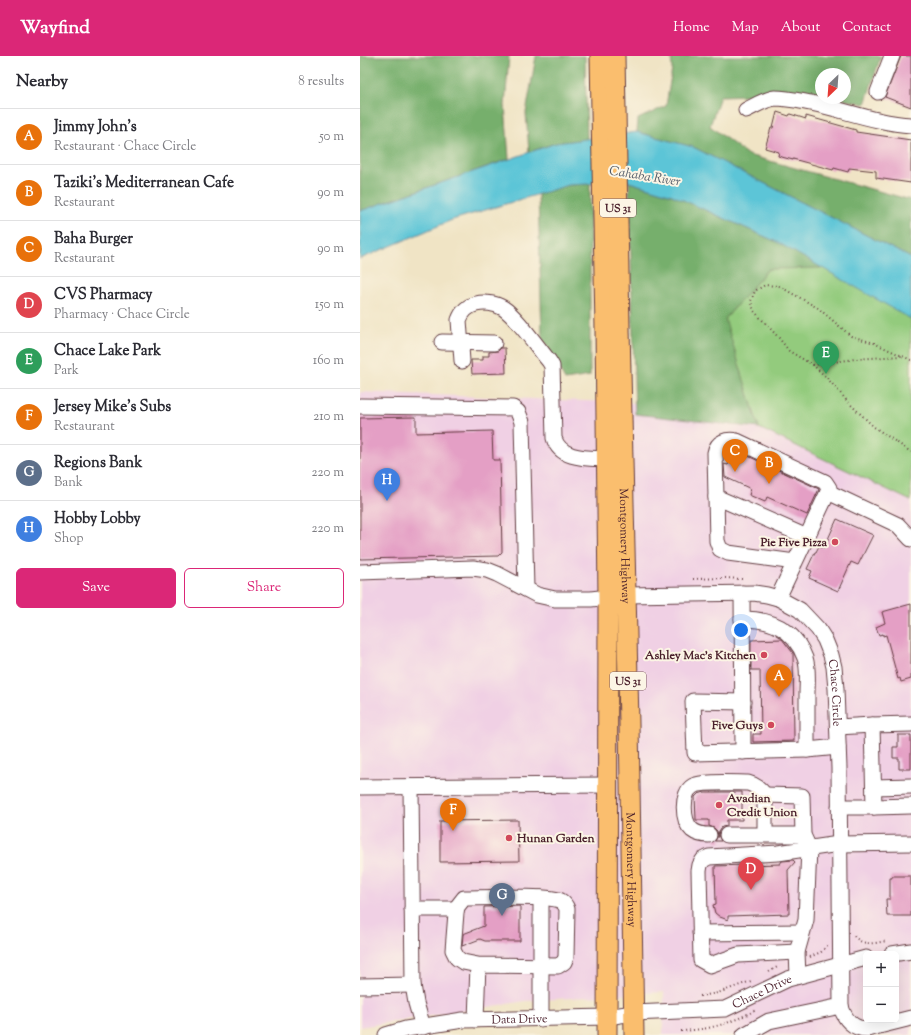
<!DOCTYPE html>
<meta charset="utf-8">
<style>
:root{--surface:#fff;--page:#f7f7f7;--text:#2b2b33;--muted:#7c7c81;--line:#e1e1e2;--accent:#db2777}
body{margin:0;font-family:"Sorts Mill Goudy",serif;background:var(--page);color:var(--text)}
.controls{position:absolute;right:12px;bottom:12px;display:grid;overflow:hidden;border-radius:6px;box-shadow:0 4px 16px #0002}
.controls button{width:36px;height:36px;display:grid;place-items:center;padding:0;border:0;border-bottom:1px solid var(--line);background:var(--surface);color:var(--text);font:20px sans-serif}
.compass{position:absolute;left:455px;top:12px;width:36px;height:36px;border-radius:50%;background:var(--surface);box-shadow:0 4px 16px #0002;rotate:205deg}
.you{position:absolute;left:381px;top:574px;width:14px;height:14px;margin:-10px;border:3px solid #fff;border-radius:50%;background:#1a73e8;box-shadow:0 0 0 6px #1a73e833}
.badge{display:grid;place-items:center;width:26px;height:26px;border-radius:50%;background:var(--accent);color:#fff;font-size:13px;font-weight:700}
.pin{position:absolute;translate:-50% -33px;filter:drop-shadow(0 1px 2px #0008)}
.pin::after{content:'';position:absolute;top:21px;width:14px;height:12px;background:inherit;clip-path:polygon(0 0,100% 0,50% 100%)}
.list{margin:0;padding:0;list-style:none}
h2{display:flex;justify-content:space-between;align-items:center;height:52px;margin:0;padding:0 16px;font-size:17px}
h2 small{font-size:13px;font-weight:400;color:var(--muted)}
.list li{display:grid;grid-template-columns:26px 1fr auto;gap:12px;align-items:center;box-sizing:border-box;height:56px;padding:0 16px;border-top:1px solid var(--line)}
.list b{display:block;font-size:15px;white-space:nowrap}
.list p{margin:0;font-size:13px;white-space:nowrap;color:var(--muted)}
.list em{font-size:13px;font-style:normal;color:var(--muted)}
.actions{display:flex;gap:8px;padding:12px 16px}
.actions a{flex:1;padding:9px 0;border:1px solid var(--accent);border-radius:6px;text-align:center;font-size:14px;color:var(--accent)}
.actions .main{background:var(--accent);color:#fff}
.map{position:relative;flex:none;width:551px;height:979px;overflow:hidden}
header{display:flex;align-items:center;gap:24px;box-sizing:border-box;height:56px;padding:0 20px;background:var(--accent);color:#fff}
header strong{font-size:19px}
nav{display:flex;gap:22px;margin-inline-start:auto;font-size:14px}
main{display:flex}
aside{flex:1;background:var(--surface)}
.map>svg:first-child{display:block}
.built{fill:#f0d0e4;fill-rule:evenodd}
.green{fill:#93cb7d;stroke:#6e7554}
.forest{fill:#76af6c;stroke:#60674c}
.water{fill:#5cc5d7;stroke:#537281}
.building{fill:#e49fc5}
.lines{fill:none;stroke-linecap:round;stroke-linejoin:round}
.minor-casing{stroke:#633d42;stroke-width:17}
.major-casing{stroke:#633d42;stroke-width:21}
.path{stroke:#633d42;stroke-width:2;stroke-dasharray:1 3;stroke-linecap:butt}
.minor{stroke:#fff;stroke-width:15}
.major{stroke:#fabe6e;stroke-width:19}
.poi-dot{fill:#d1495b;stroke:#fcf5e5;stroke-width:1.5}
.labels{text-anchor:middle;stroke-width:4;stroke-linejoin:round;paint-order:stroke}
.shield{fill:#fcf5e5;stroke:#7f5f63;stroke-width:1}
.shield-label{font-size:11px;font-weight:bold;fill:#4a1f2b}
.poi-label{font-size:12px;font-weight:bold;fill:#4a1f2b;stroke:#fcf5e5;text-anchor:end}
.street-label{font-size:12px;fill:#4a1f2b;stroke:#fcf5e5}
.water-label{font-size:13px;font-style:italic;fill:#505967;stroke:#fcf5e5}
</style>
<header>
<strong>Wayfind</strong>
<nav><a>Home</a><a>Map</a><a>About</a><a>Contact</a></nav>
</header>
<main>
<aside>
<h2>Nearby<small>8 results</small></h2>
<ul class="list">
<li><span class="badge" style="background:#e8710a">A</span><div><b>Jimmy John's</b><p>Restaurant · Chace Circle</p></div><em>50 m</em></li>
<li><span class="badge" style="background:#e8710a">B</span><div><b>Taziki's Mediterranean Cafe</b><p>Restaurant</p></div><em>90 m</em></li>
<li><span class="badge" style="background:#e8710a">C</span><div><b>Baha Burger</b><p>Restaurant</p></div><em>90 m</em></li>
<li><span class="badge" style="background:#e0444e">D</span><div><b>CVS Pharmacy</b><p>Pharmacy · Chace Circle</p></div><em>150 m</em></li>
<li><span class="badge" style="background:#2e9e5b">E</span><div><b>Chace Lake Park</b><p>Park</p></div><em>160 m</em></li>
<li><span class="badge" style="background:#e8710a">F</span><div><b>Jersey Mike's Subs</b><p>Restaurant</p></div><em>210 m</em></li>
<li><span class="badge" style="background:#5c6f8a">G</span><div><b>Regions Bank</b><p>Bank</p></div><em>220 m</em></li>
<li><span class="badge" style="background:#3f7fe0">H</span><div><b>Hobby Lobby</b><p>Shop</p></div><em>220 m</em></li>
</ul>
<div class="actions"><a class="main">Save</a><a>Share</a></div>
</aside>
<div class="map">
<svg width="551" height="979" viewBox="0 0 551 979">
<rect width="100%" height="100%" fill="#fcf5e5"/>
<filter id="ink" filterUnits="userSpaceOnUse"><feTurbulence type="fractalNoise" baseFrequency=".025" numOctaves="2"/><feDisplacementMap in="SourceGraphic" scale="8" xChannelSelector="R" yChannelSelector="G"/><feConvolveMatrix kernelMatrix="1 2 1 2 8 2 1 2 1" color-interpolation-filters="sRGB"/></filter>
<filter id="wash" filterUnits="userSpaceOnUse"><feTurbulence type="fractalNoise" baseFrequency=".012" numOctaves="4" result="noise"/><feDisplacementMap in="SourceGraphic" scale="16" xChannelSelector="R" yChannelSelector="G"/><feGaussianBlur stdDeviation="0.9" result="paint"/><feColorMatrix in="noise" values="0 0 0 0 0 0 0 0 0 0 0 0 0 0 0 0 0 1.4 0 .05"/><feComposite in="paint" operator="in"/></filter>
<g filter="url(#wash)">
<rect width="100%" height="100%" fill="#f0e4c5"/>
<path class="built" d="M 0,336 L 353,350 L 551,445 L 551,979 L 303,979 L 304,936 L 165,945 L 0,971 ZM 506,898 L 536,898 L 536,964 L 506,964 Z"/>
<polygon class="green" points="500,198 551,222 551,445 399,372 364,264 408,213"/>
<g class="forest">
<polygon points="0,0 149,0 145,49 149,103 0,155"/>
<polygon points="176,0 225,0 227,83 196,87 169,96 166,57"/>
<polygon points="311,0 521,0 505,48 475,42 485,42 485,18 461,18 461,39 450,37 360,40 350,70 388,99 551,144 551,202 333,91 277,76 278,63 306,50 312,13"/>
<polygon points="269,126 312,139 417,186 463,212 408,213 365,263 399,372 275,358"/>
<polygon points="230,128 230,320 205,324 182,282 178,138 209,129"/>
</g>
<polygon class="water" points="277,76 333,91 551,202 551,263 417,186 312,139 269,126 209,129 92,164 0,203 0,155 196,87"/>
<g id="blocks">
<g class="building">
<polygon points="541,0 551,0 551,51 525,41"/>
<polygon points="417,56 429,60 430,58 446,63 446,60 496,74 496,76 551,84 551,127 516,122 516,115 489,112 488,116 474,112 473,114 433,103 433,104 418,100 419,96 405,92 411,72 413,72"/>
<polygon points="141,292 145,292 146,317 112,318 111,304 123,304 123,300 129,300 129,296 138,295"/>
<polygon points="56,361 56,377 132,375 133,404 140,404 142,496 138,500 0,503 0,362"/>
<polygon points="375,394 459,433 447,459 407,441 405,446 389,439 391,433 365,421 364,408 368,409"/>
<polygon points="477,463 513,479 498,509 491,506 478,535 449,522 452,515 447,513 455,496 456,496 459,490 464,492"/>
<polygon points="551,548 551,623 541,626 540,622 538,623 526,579 523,580 523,578 519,579 516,571 525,567 522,556"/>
<polygon points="422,583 433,597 434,685 393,686 393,678 401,678 400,614 391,614 391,584"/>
<polygon points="538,679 551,679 551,713 539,713 539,702 533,702 533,691 538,691"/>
<polygon points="345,736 382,736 382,764 367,764 367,770 362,771 359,775 358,779 361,785 355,785 358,780 357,775 354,772 349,770 349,764 336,764 336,763 335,741 338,738"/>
<polygon points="158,764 159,805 80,806 80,765"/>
<polygon points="433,804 435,806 428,814 429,858 368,860 368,864 360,861 355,857 353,849 356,848 355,810 420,808 422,805"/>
<polygon points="532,820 551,820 551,860 527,860 526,843 530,843 530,822 532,822"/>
<polygon points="160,850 160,885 125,885 120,883 102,890 103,878 124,870 124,851"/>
</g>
</g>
</g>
<g filter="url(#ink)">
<use href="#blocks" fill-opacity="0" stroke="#633d42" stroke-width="1"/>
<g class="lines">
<defs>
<g id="minor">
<polyline points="518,36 532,0"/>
<path d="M 386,54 C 395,50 405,43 415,42 C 427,42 440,45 451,47 C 485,54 517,67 551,69"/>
<polyline points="82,286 134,287"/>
<path d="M 102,305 L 99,264 C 102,256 107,250 116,248 C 124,246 135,247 143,252 C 156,260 178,292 189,305 L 192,310 L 194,382 C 200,404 228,402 246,403"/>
<polyline points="0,350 153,352 158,356 162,366 166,533"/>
<polyline points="468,436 538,469 551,483"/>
<polyline points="356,441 447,481"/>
<path id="s1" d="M 0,516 L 113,512 L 127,514 L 137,518 L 177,539 L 195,543 L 231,543 L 266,539 L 394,537 L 407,539 L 418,542 L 440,554 L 458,573 L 465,584 L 471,599 L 474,611 L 476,633 L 479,712 L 481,950 L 409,965 L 384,979"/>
<polyline points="382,537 383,696"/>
<path d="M 418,542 L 468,436 L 469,432 L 465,426 L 377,385 C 367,383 357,385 355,397 L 357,485 L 360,493 L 368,497 L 435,506"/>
<path d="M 382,563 C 411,563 434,572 445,602 C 449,613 447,627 447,638 C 447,657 447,675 447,694"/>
<polyline points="383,646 333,645 335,697 447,694 478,691"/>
<polyline points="478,671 512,669 551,668"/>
<polyline points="0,731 248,729"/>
<polyline points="51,731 53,929 56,947 63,971"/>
<polyline points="514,731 551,730"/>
<polyline points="405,739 442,740 443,779 449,792 446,864 437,896 438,920"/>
<polyline points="479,751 514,751 512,669"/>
<polyline points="514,751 551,750"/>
<path d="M 349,779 C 343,779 337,778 332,774 C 322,765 321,737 333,730 C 342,725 376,727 388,727 C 396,729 400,733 405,739 L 405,778"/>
<polyline points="367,779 443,779"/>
<polyline points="52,853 96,853"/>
<polyline points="340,877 442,876"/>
<polyline points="437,896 378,899 350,909 341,904 339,815 340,809 343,804 349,801 418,797 479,788 551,787"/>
<polyline points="532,898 551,895"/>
<polyline points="0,930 53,929"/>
<path d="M 481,950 C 484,963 493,973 507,973 L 551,962"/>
<polyline points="181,963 181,842"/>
<path d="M 116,964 L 118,909 L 198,910 L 204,906 L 206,901 L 207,853 C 206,850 204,847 201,845 C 192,839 120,842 104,842 L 97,851 L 96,857 L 93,894 L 97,902 L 103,906 L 118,909"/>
<path id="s2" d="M 26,979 L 46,973 L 103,964 L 247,961 L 273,957 L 365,953 L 428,923 L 506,902"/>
</g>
<g id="major">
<polyline points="240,0 245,272 248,542 247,979"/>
<path id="s3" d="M 255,0 L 260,272 L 269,667 L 274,979"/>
</g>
</defs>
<use href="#minor" class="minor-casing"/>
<use href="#major" class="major-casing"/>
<g class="path">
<polyline points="551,304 514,287 491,280 458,252 419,230 405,229 395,235 391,245 394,255 419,282 429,295 453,309 467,322 488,346 514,371 551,396"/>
<polyline points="453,309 495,303 542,300"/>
<polyline points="333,523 365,522 382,523"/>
<path d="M 494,880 C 504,891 514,887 527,885"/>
<polyline points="450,901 461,896 468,889"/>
<polyline points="409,916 419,910"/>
<polyline points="340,940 358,937 391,925"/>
<path d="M 321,975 C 353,973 368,968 396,954"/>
</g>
<use href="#minor" class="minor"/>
<use href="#major" class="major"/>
</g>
</g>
<g class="poi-dot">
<circle cx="475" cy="486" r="4"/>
<circle cx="404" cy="599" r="4"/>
<circle cx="411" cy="669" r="4"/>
<circle cx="359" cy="749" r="4"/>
<circle cx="149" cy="782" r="4"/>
</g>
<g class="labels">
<g class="shield">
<rect x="240" y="143" width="36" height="18" rx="3"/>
<rect x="250" y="616" width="36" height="18" rx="3"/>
</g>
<g class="shield-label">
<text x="258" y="156">US 31</text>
<text x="268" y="629">US 31</text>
</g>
<g class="poi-label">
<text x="467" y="490">Pie Five Pizza</text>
<text x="396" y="603">Ashley Mac's Kitchen</text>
<text x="403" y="673">Five Guys</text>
<text x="367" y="746" text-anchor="start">Avadian<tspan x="367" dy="14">Credit Union</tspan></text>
<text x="157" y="786" text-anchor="start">Hunan Garden</text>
</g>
<g class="street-label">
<text dy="4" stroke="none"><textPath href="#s3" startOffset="490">Montgomery Highway</textPath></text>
<text dy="4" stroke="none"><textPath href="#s1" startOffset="544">Chace Circle</textPath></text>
<text dy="4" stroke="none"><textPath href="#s3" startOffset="814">Montgomery Highway</textPath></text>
<text dy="4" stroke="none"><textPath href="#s2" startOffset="382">Chace Drive</textPath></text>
<text dy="4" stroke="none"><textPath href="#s2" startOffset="135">Data Drive</textPath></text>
</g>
<g class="water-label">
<text transform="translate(285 119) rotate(9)" y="5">Cahaba River</text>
</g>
</g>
</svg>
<div class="controls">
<button>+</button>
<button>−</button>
</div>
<svg class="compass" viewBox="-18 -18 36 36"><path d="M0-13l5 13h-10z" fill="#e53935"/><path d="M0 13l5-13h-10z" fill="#7c7c81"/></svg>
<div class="you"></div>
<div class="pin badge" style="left:419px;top:641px;background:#e8710a">A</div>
<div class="pin badge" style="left:409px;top:428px;background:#e8710a">B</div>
<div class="pin badge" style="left:375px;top:416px;background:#e8710a">C</div>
<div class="pin badge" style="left:391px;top:834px;background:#e0444e">D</div>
<div class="pin badge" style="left:466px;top:318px;background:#2e9e5b">E</div>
<div class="pin badge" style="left:93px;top:775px;background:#e8710a">F</div>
<div class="pin badge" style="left:142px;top:860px;background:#5c6f8a">G</div>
<div class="pin badge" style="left:27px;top:445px;background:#3f7fe0">H</div>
</div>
</main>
